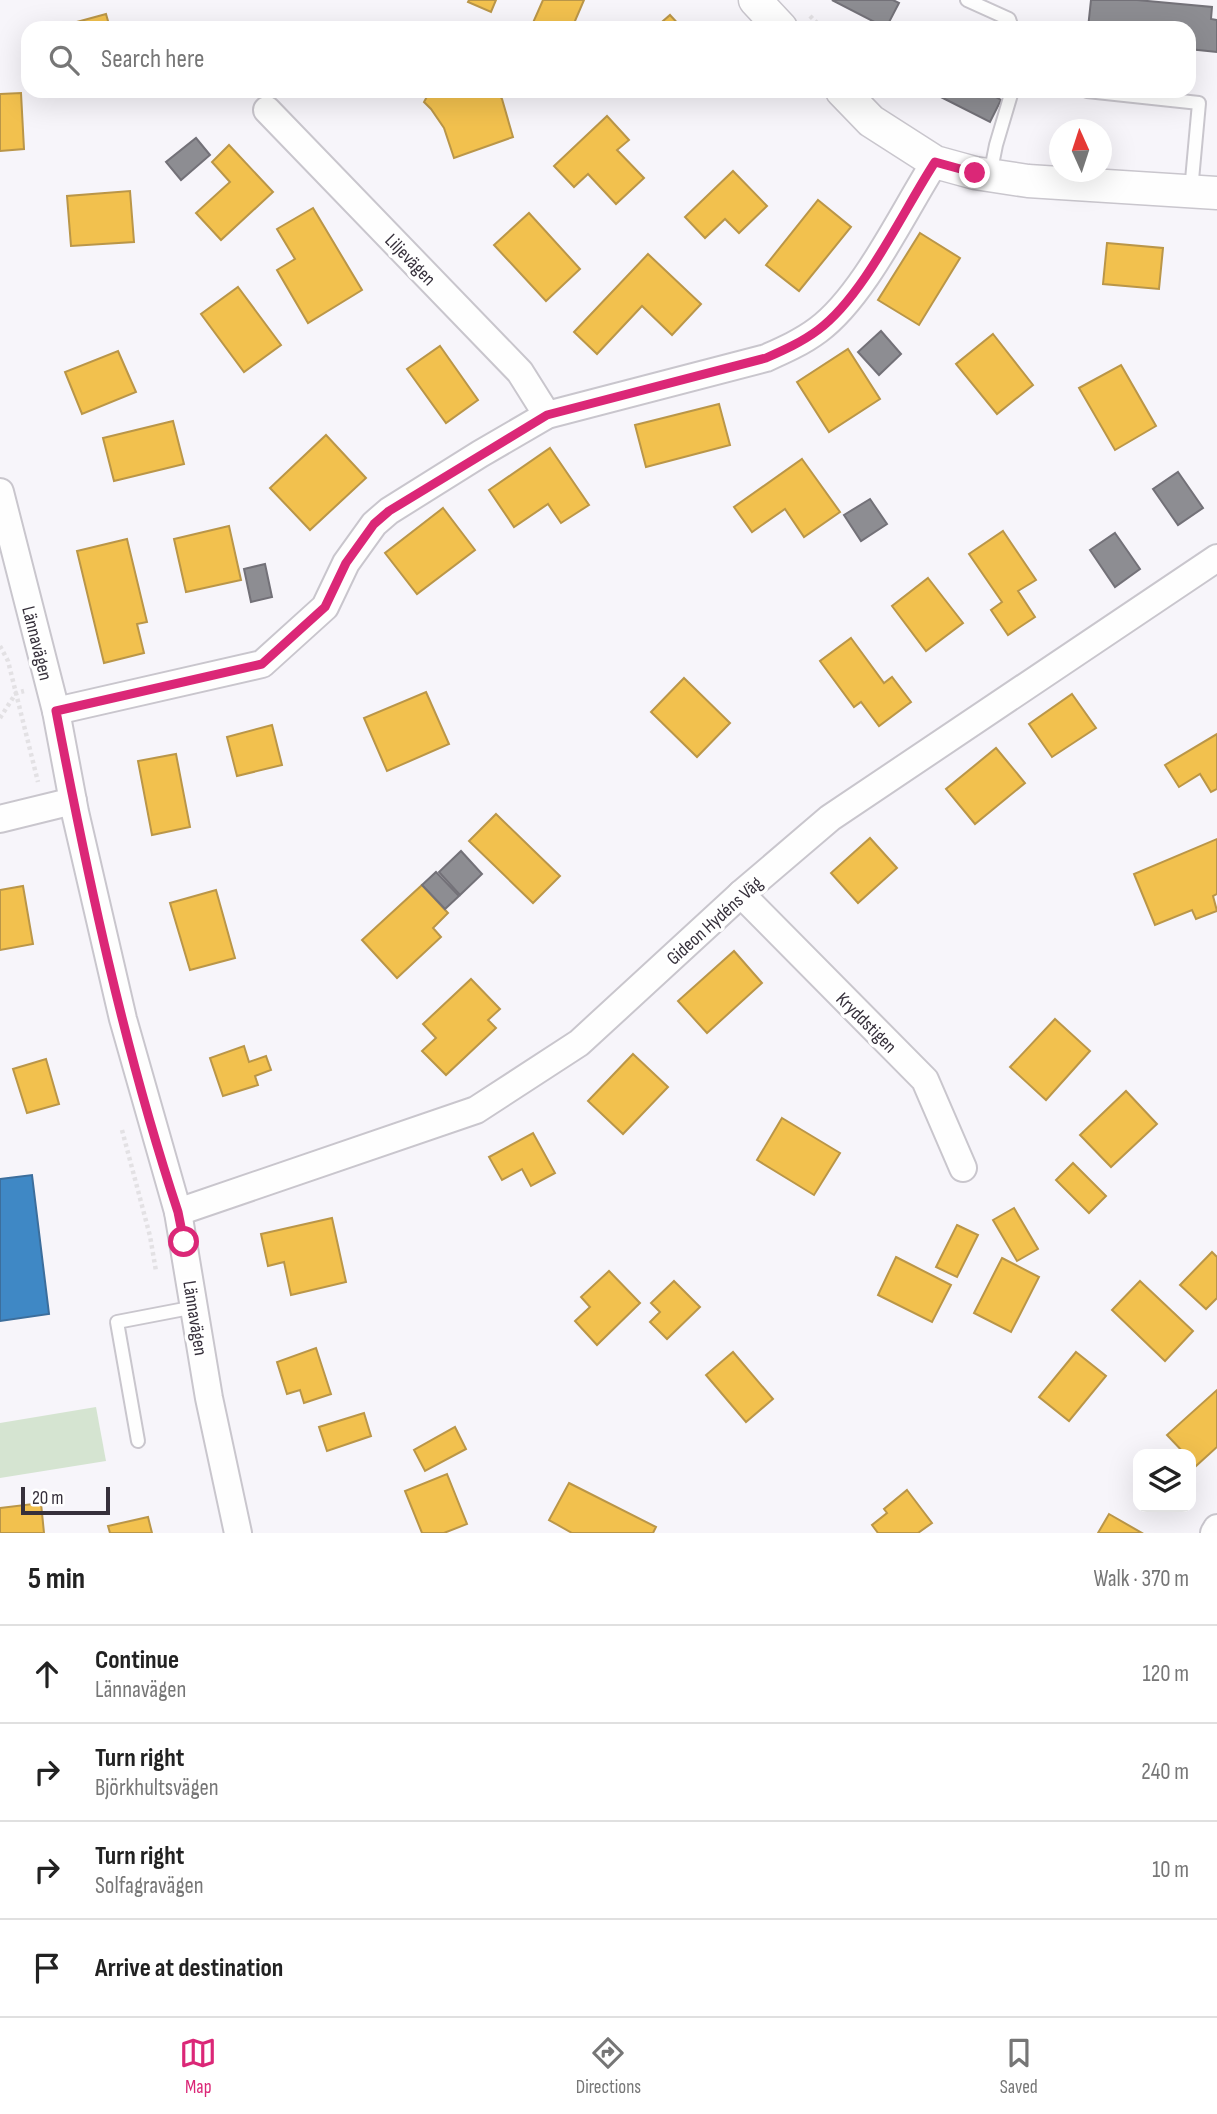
<!DOCTYPE html>
<meta charset="utf-8">
<style>
:root{--surface:#fff;--page:#f2f2f2;--text:#222;--muted:#767676;--line:#e0e0e0;--accent:#db2777}
body{margin:0;font-family:"Sofia Sans Condensed",sans-serif;background:var(--page);color:var(--text)}
.controls{position:absolute;right:21px;bottom:21px;display:grid;overflow:hidden;border-radius:14px;box-shadow:0 7px 28px #0002}
.controls button{width:63px;height:63px;display:grid;place-items:center;padding:0;border:0;border-bottom:2px solid var(--line);background:var(--surface);color:var(--text);font:35px sans-serif}
.compass{position:absolute;left:1049px;top:119px;width:63px;height:63px;border-radius:50%;background:var(--surface);box-shadow:0 7px 28px #0002;rotate:357deg}
.scale{position:absolute;left:21px;bottom:18px;width:89px;box-sizing:border-box;padding-left:7px;border:4px solid #36303b;border-top:0;font-size:19px;line-height:24px;white-space:nowrap;color:#36303b;-webkit-text-stroke:5px #fff;paint-order:stroke}
.stop{position:absolute;width:21px;height:21px;margin:-16px;border:5px solid #db2777;border-radius:50%;background:#fff}
.stop.end{background:#db2777;border-color:#fff;box-shadow:0 2px 7px #0008}
.list{margin:0;padding:0;list-style:none}
h2{display:flex;justify-content:space-between;align-items:center;height:91px;margin:0;padding:0 28px;font-size:30px}
h2 small{font-size:23px;font-weight:400;color:var(--muted)}
.list li{display:grid;grid-template-columns:46px 1fr auto;gap:21px;align-items:center;box-sizing:border-box;height:98px;padding:0 28px;border-top:2px solid var(--line)}
.list b{display:block;font-size:26px;white-space:nowrap}
.list p{margin:0;font-size:23px;white-space:nowrap;color:var(--muted)}
.list em{font-size:23px;font-style:normal;color:var(--muted)}
.icon{flex:none;width:38px;height:38px;fill:none;stroke:currentColor;stroke-width:2;stroke-linecap:round;stroke-linejoin:round}
.map{position:relative;flex:none;width:1217px;height:1533px;overflow:hidden}
.search{position:absolute;background:var(--surface);box-shadow:0 7px 28px #0002;left:21px;right:21px;top:21px;height:77px;display:flex;align-items:center;gap:18px;box-sizing:border-box;padding:0 24px;border-radius:21px;color:var(--muted);font-size:26px}
.sheet{height:483px;background:var(--surface)}
nav{display:flex;justify-content:space-around;align-items:center;box-sizing:border-box;height:98px;border-top:2px solid var(--line);background:var(--surface);font-size:19px;color:var(--muted)}
nav a{display:grid;justify-items:center;gap:4px}
nav .on{color:var(--accent)}
.map>svg:first-child{display:block}
.green{fill:#d5e4d1}
.homes{fill:#f2c14e;stroke:#ba9648;stroke-width:2}
.schools{fill:#3f88c5;stroke:#3c6e9c;stroke-width:2}
.industry{fill:#8d8d92;stroke:#737178;stroke-width:2}
.lines{fill:none;stroke-linecap:round;stroke-linejoin:round}
.service-casing{stroke:#c9c6cd;stroke-width:16}
.minor-casing{stroke:#c9c6cd;stroke-width:30}
.tertiary-casing{stroke:#c9c6cd;stroke-width:35}
.path{stroke:#e3e1e4;stroke-width:4.5;stroke-dasharray:3.5 3.5;stroke-linecap:butt}
.service{stroke:#fefefe;stroke-width:12}
.minor{stroke:#fefefe;stroke-width:26}
.tertiary{stroke:#fefefe;stroke-width:32}
.route{stroke:#db2777;stroke-width:9}
.labels{text-anchor:middle;stroke-width:7;stroke-linejoin:round;paint-order:stroke}
.street-label{font-size:19px;fill:#36303b;stroke:#fff}
</style>
<div class="map">
<svg width="1217" height="1533" viewBox="0 0 1217 1533">
<rect width="100%" height="100%" fill="#f7f5fa"/>
<polygon class="green" points="96,1407 106,1461 0,1478 0,1423"/>
<g class="homes">
<polygon points="469,0 496,0 491,12 468,2"/>
<polygon points="543,0 584,0 572,28 538,28 532,25"/>
<polygon points="106,14 110,28 74,28 73,23"/>
<polygon points="670,15 682,28 655,28"/>
<polygon points="430,91 496,91 502,99 513,137 454,158 444,128 431,109 424,102"/>
<polygon points="21,93 24,149 0,151 0,94"/>
<polygon points="607,116 629,140 617,150 644,178 616,204 588,174 574,187 554,166"/>
<polygon points="229,145 273,192 221,240 196,213 230,182 212,162"/>
<polygon points="733,171 767,206 739,233 725,219 705,238 685,217"/>
<polygon points="130,191 134,242 71,246 67,196"/>
<polygon points="818,200 851,227 799,291 766,265"/>
<polygon points="313,208 362,290 308,323 277,270 295,259 277,229"/>
<polygon points="529,213 580,269 546,301 494,245"/>
<polygon points="920,233 960,258 919,325 878,300"/>
<polygon points="1107,243 1163,248 1159,289 1103,284"/>
<polygon points="648,254 701,304 672,335 642,306 597,354 574,332"/>
<polygon points="238,287 281,345 244,372 201,314"/>
<polygon points="993,334 1033,385 997,414 956,364"/>
<polygon points="440,346 478,400 446,423 407,369"/>
<polygon points="848,349 880,399 829,432 797,382"/>
<polygon points="118,351 136,392 82,414 65,372"/>
<polygon points="1121,365 1156,426 1115,450 1079,388"/>
<polygon points="719,404 730,445 646,467 635,425"/>
<polygon points="173,421 184,464 114,481 103,438"/>
<polygon points="326,435 366,478 310,530 270,488"/>
<polygon points="550,448 589,505 561,523 548,504 514,527 489,490"/>
<polygon points="802,459 840,512 804,537 785,509 752,532 734,507"/>
<polygon points="443,508 475,550 417,594 385,553"/>
<polygon points="229,526 241,580 186,592 174,539"/>
<polygon points="1003,531 1036,580 1018,591 1035,617 1008,635 991,610 1002,602 969,554"/>
<polygon points="127,539 147,622 137,624 144,653 104,663 77,551"/>
<polygon points="928,578 963,623 926,651 892,606"/>
<polygon points="851,638 884,683 892,677 911,702 879,726 861,702 854,707 820,661"/>
<polygon points="684,678 730,723 697,757 651,712"/>
<polygon points="426,692 449,744 387,771 364,718"/>
<polygon points="1072,694 1096,728 1052,757 1029,724"/>
<polygon points="272,725 282,765 237,776 227,737"/>
<polygon points="1217,734 1217,789 1211,792 1200,774 1179,787 1165,765"/>
<polygon points="996,748 1025,783 975,824 946,789"/>
<polygon points="176,754 190,827 152,835 138,761"/>
<polygon points="496,814 560,876 533,903 469,841"/>
<polygon points="870,838 897,868 858,903 831,873"/>
<polygon points="1217,839 1217,894 1213,896 1217,911 1196,919 1192,910 1155,925 1134,874"/>
<polygon points="422,885 448,913 433,928 441,937 397,978 362,940"/>
<polygon points="23,886 33,944 0,950 0,890"/>
<polygon points="216,890 235,958 190,970 170,903"/>
<polygon points="734,951 762,983 707,1033 678,1001"/>
<polygon points="471,979 500,1009 488,1020 496,1028 446,1075 422,1051 436,1038 423,1024"/>
<polygon points="1055,1019 1090,1051 1046,1100 1010,1067"/>
<polygon points="244,1046 249,1062 266,1056 271,1070 255,1076 258,1085 223,1096 210,1058"/>
<polygon points="633,1054 668,1087 623,1134 588,1101"/>
<polygon points="46,1059 59,1104 27,1113 13,1069"/>
<polygon points="1126,1091 1157,1124 1111,1167 1080,1135"/>
<polygon points="782,1118 840,1153 814,1195 757,1160"/>
<polygon points="533,1133 555,1173 531,1186 522,1169 502,1180 489,1157"/>
<polygon points="1073,1163 1106,1196 1089,1213 1056,1180"/>
<polygon points="1014,1208 1038,1249 1017,1261 993,1220"/>
<polygon points="332,1218 346,1282 291,1295 284,1262 268,1266 261,1234"/>
<polygon points="957,1225 978,1235 957,1277 936,1267"/>
<polygon points="1212,1252 1217,1257 1217,1298 1206,1309 1180,1285"/>
<polygon points="896,1257 951,1285 932,1322 878,1295"/>
<polygon points="1002,1258 1039,1277 1011,1332 974,1313"/>
<polygon points="609,1271 640,1303 597,1345 575,1321 590,1307 581,1297"/>
<polygon points="674,1281 700,1307 667,1339 650,1322 660,1312 651,1303"/>
<polygon points="1140,1281 1193,1331 1165,1361 1112,1310"/>
<polygon points="316,1348 331,1394 304,1403 300,1390 287,1394 277,1362"/>
<polygon points="733,1352 773,1399 746,1422 706,1375"/>
<polygon points="1076,1352 1106,1376 1069,1421 1039,1397"/>
<polygon points="1217,1390 1217,1447 1196,1466 1191,1460 1191,1454 1185,1454 1167,1435"/>
<polygon points="364,1413 371,1436 327,1451 319,1427"/>
<polygon points="455,1427 466,1449 425,1471 414,1450"/>
<polygon points="447,1474 467,1524 444,1533 422,1533 405,1491"/>
<polygon points="569,1483 656,1527 653,1533 572,1533 549,1520"/>
<polygon points="907,1490 932,1523 918,1533 878,1533 872,1525 887,1513 884,1509"/>
<polygon points="41,1503 44,1533 0,1533 0,1508"/>
<polygon points="1109,1514 1142,1533 1098,1533"/>
<polygon points="148,1517 152,1533 110,1533 108,1526"/>
</g>
<polygon class="schools" points="32,1175 49,1314 0,1321 0,1179"/>
<g class="industry">
<polygon points="832,0 893,0 899,3 886,28"/>
<polygon points="1091,0 1137,0 1212,7 1211,19 1217,20 1217,52 1189,49 1189,28 1088,28"/>
<polygon points="929,91 985,91 1001,100 990,122"/>
<polygon points="196,138 210,155 181,180 166,162"/>
<polygon points="881,331 901,354 879,375 858,352"/>
<polygon points="1178,472 1203,508 1178,525 1153,489"/>
<polygon points="870,499 887,524 861,541 844,515"/>
<polygon points="1115,533 1140,569 1115,587 1090,550"/>
<polygon points="265,564 272,597 251,602 244,569"/>
<polygon points="461,851 482,874 460,895 439,872"/>
<polygon points="436,872 459,896 445,909 422,885"/>
</g>
<g class="lines">
<defs>
<g id="service">
<polyline points="967,0 1009,19 1012,28"/>
<polyline points="1087,91 1199,103 1191,191"/>
<polyline points="990,175 996,145 1012,91"/>
<polyline points="138,1441 117,1322 195,1307"/>
</g>
<g id="minor">
<polyline points="267,110 520,372 547,415"/>
<polyline points="0,492 56,711 75,812 123,1019 178,1212 209,1398 238,1533"/>
<path d="M 56,711 L 262,664 L 325,607 L 346,563 L 374,524 L 389,511 L 480,454 L 547,415 L 766,358 C 784,350 802,342 818,330 C 864,296 903,212 935,162"/>
<polyline points="0,819 73,801"/>
<polyline points="741,894 925,1080 963,1168"/>
<polyline points="178,1212 476,1110 579,1043 741,894 830,818 1217,558"/>
<polyline points="1214,1533 1217,1528"/>
</g>
<g id="tertiary">
<polyline points="755,0 781,28"/>
<polyline points="842,91 871,121 935,162 975,173 1028,181 1217,193"/>
</g>
</defs>
<use href="#service" class="service-casing"/>
<use href="#minor" class="minor-casing"/>
<use href="#tertiary" class="tertiary-casing"/>
<g class="path">
<polyline points="810,16 822,28"/>
<polyline points="0,646 8,661 38,782"/>
<polyline points="0,718 16,693 24,691"/>
<polyline points="122,1130 150,1236 156,1271"/>
</g>
<use href="#service" class="service"/>
<use href="#minor" class="minor"/>
<use href="#tertiary" class="tertiary"/>
</g>
<g class="lines">
<path class="route" d="M 184,1242 L 178,1212 C 124,1049 88,879 56,711 L 262,664 L 325,607 L 346,563 L 374,524 L 389,511 L 547,415 L 766,358 C 784,350 802,342 818,330 C 864,296 903,211 935,162 L 975,173"/>
</g>
<g class="labels">
<g class="street-label">
<text transform="translate(411 259) rotate(46)" y="7">Liljevägen</text>
<text transform="translate(38 643) rotate(76)" y="7">Lännavägen</text>
<text transform="translate(714 920) rotate(-42)" y="7">Gideon Hydéns Väg</text>
<text transform="translate(867 1022) rotate(45)" y="7">Kryddstigen</text>
<text transform="translate(196 1318) rotate(81)" y="7">Lännavägen</text>
</g>
</g>
</svg>
<div class="controls">
<button><svg class="icon" aria-label="layers" viewBox="0 0 24 24"><path d="M12 4l9 5-9 5-9-5zM3 14l9 5 9-5"/></svg></button>
</div>
<svg class="compass" viewBox="-18 -18 36 36"><path d="M0-13l5 13h-10z" fill="#e53935"/><path d="M0 13l5-13h-10z" fill="#767676"/></svg>
<div class="scale">20 m</div>
<div class="stop" style="left:184px;top:1242px"></div>
<div class="stop end" style="left:975px;top:173px"></div>
<div class="search"><svg class="icon" aria-label="search" viewBox="0 0 24 24"><circle cx="10" cy="10" r="6"/><path d="M15 15l6 6"/></svg>Search here</div>
</div>
<section class="sheet">
<h2>5 min<small>Walk · 370 m</small></h2>
<ul class="list">
<li><svg class="icon" aria-label="ahead" viewBox="0 0 24 24"><path d="M12 20V5M6 11l6-6 6 6"/></svg><div><b>Continue</b><p>Lännavägen</p></div><em>120 m</em></li>
<li><svg class="icon" aria-label="right" viewBox="0 0 24 24"><path d="M7 20v-9h11M14 6l5 5-5 5"/></svg><div><b>Turn right</b><p>Björkhultsvägen</p></div><em>240 m</em></li>
<li><svg class="icon" aria-label="right" viewBox="0 0 24 24"><path d="M7 20v-9h11M14 6l5 5-5 5"/></svg><div><b>Turn right</b><p>Solfagravägen</p></div><em>10 m</em></li>
<li><svg class="icon" aria-label="arrive" viewBox="0 0 24 24"><path d="M6 21V4h12l-3 4 3 4H6"/></svg><div><b>Arrive at destination</b></div></li>
</ul>
</section>
<nav>
<a class="on"><svg class="icon" aria-label="map" viewBox="0 0 24 24"><path d="M3 6l6-2 6 2 6-2v14l-6 2-6-2-6 2zM9 4v14M15 6v14"/></svg>Map</a>
<a><svg class="icon" aria-label="directions" viewBox="0 0 24 24"><path d="M12 3l9 9-9 9-9-9zM9 14v-3h6M13 9l2 2-2 2"/></svg>Directions</a>
<a><svg class="icon" aria-label="saved" viewBox="0 0 24 24"><path d="M7 4h10v16l-5-4-5 4z"/></svg>Saved</a>
</nav>
